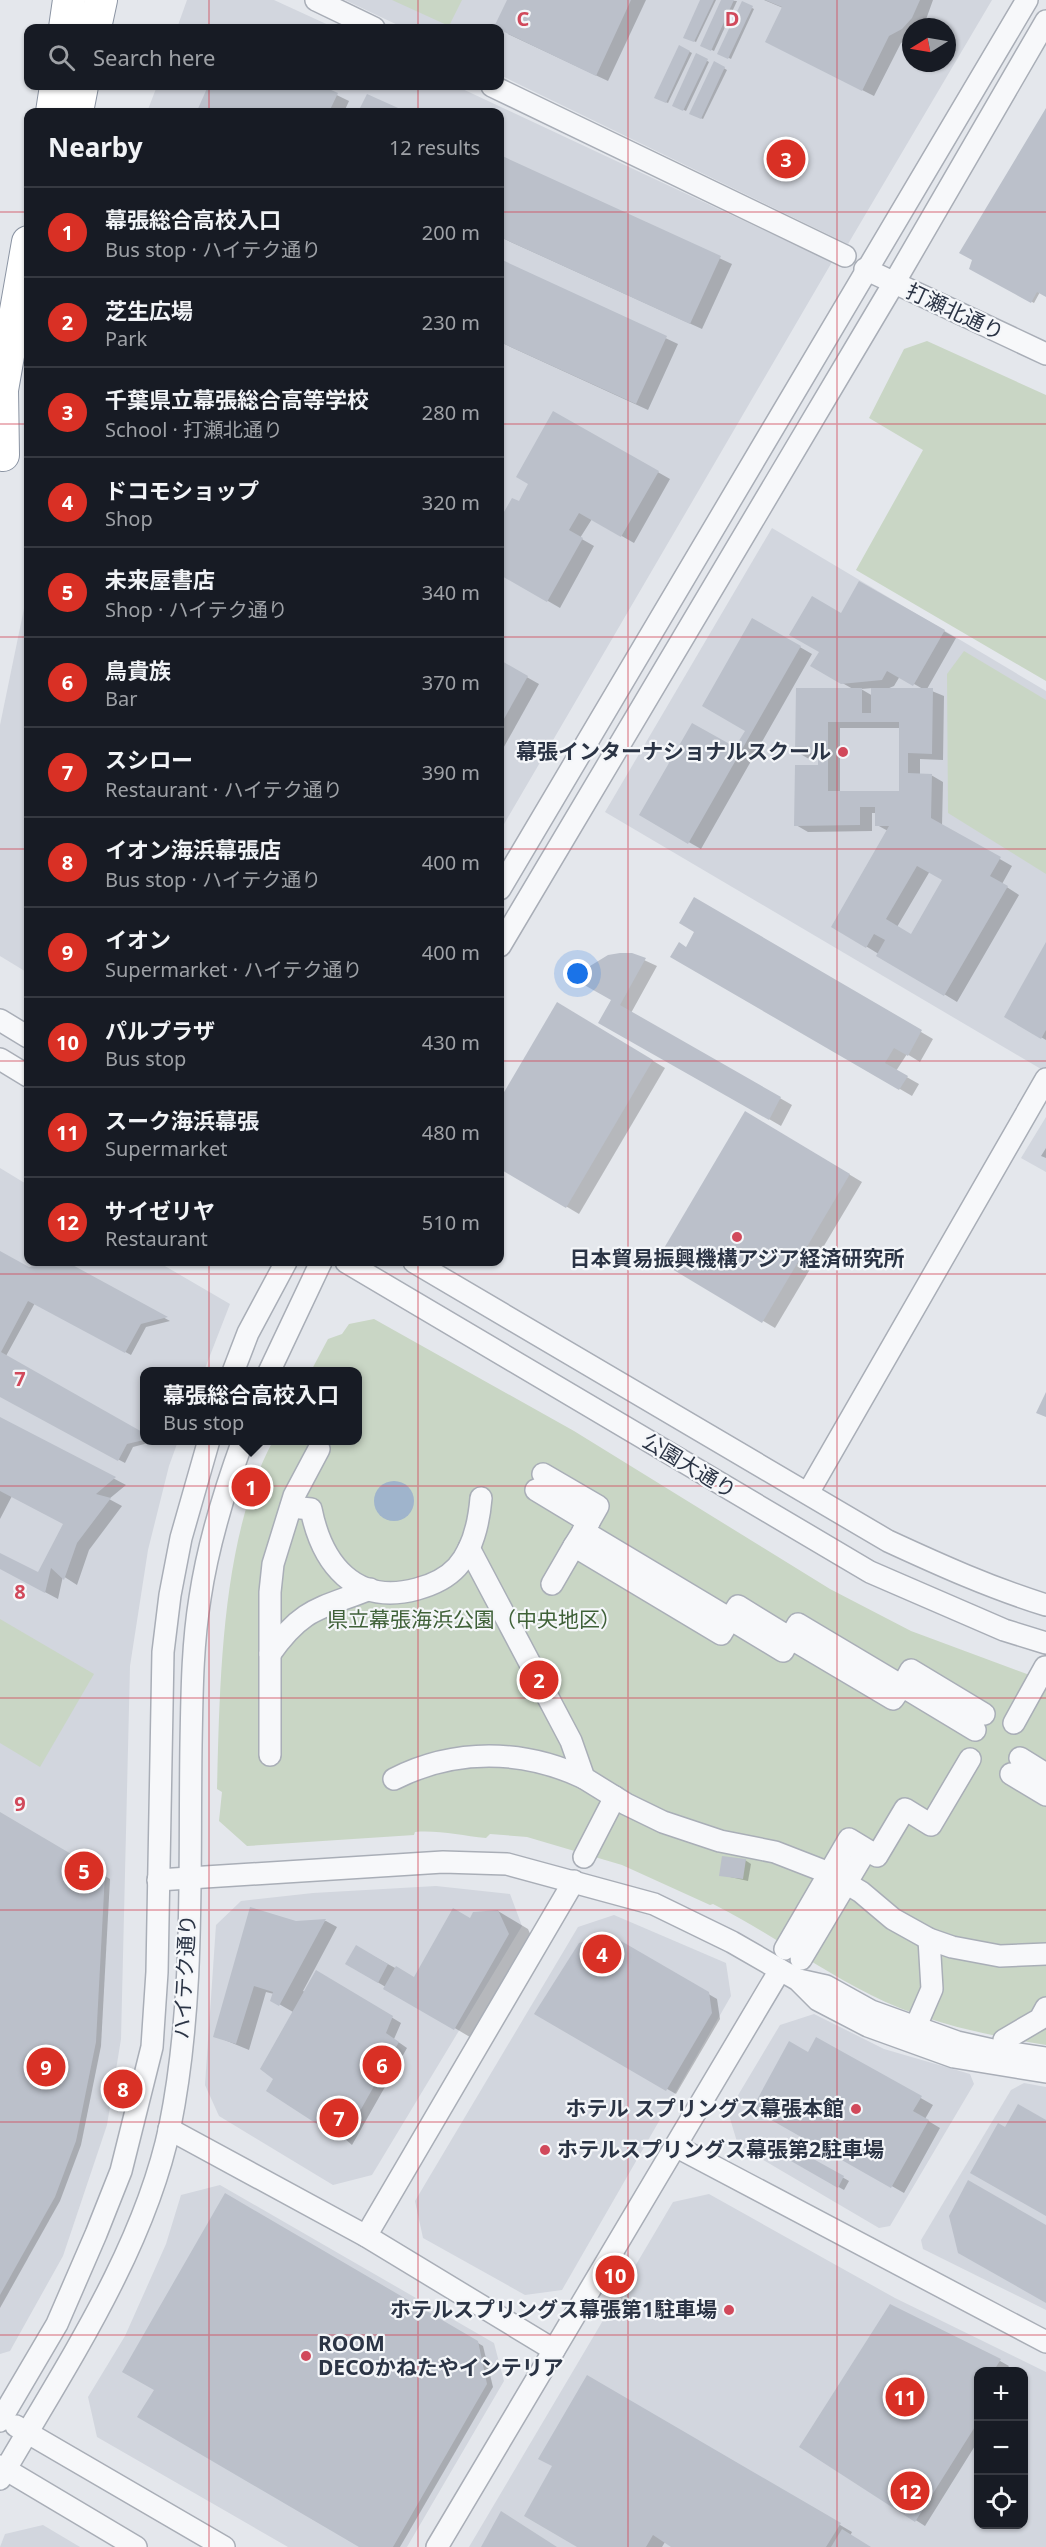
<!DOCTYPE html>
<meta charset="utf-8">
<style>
:root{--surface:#171b24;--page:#242831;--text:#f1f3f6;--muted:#9ea1a6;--line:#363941;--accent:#d93025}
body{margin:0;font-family:"Noto Sans","Noto Sans JP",sans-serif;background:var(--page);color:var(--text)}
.controls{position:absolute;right:18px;bottom:18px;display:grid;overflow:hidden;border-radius:12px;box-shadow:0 2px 4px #0004}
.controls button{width:54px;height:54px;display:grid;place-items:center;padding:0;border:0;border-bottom:2px solid var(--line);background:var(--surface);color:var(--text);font:30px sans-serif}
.compass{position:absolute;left:902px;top:18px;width:54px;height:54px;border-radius:50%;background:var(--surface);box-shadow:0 2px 4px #0004;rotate:259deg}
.you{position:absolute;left:578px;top:974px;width:21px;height:21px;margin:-15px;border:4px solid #fff;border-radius:50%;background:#1a73e8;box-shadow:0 0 0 9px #1a73e833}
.badge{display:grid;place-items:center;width:39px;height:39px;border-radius:50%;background:var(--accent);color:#fff;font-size:20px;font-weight:700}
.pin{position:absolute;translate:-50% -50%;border:3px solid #fff;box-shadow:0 2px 6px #0006}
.popup{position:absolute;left:140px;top:1367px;width:222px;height:78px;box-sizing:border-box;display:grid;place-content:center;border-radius:12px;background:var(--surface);filter:drop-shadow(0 2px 4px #0005);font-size:20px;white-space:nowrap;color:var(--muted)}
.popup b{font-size:22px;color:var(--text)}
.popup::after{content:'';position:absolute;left:50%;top:100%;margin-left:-12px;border:12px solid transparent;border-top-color:var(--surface)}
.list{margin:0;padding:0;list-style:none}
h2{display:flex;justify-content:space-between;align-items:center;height:78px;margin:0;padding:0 24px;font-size:26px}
h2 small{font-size:20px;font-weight:400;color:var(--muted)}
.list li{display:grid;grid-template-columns:39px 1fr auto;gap:18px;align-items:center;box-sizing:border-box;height:90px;padding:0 24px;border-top:2px solid var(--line)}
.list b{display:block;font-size:22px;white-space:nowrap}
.list p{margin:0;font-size:20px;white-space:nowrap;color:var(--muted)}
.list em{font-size:20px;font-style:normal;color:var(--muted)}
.icon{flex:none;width:33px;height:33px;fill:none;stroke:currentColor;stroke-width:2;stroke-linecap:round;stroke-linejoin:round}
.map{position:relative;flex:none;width:1046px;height:2547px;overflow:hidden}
.search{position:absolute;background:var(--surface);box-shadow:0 2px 4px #0004;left:24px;top:24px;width:480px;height:66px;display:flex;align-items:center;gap:15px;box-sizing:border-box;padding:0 21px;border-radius:12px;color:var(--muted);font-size:22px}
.panel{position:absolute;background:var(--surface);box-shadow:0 2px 4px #0004;left:24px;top:108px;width:480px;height:1158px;border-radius:12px}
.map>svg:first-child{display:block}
.built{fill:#d2d6de;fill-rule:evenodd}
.green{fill:#c9d6c5}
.water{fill:#9fb4cc}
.shadow{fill:#0003;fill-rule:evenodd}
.building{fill:#bbc0ca;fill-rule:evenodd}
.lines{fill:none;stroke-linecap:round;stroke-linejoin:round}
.minor-casing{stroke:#a9aeb7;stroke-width:24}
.highway-casing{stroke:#8b94a3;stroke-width:34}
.minor{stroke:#f7f8fa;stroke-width:21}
.highway{stroke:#fff;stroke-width:32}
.grid{fill:none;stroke:#d1495b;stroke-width:1.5;stroke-opacity:0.55}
.poi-dot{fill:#d1495b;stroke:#f4f6f9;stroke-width:2}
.labels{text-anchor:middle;stroke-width:4.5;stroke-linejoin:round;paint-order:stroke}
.street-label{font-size:21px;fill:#2b3445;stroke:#f4f6f9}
.poi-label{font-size:21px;font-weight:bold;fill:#2b3445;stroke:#f4f6f9;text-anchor:end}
.park-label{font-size:21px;fill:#3f6138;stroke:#f4f6f9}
.grid-label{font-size:20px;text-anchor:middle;font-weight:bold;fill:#d1495b;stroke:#f4f6f9;stroke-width:4.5;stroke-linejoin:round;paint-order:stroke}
</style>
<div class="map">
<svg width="1046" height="2547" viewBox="0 0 1046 2547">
<rect width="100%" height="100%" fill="#e4e7ec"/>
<g class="built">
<polygon points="187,0 274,0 335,28 177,28"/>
<path d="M 345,0 L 992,0 L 848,244 L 500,75 L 500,28 L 404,28 ZM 911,27 L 947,27 L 947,63 L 911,63 Z"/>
<polygon points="157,86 456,86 832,262 500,831 500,112 147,112"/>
<polygon points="772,528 1046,691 1046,1072 605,812"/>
<polygon points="28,589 28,973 0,956 0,725"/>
<polygon points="1046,1117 1046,1172 1021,1158"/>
<polygon points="0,1168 28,1185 28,1262 158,1262 230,1304 204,1371 144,1372 144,1440 178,1441 169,1466 148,1550 130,1666 121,2039 107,2125 63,2256 10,2351 0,2354"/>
<polygon points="436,1886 510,1894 522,1926 372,2175 333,2185 219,2116 205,2085 216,1925 241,1901 313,1893"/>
<polygon points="614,1915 726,1963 731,1996 562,2290 525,2295 423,2238 415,2201 578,1927"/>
<polygon points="814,2014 884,2049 970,2074 974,2084 890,2226 879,2228 738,2145 728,2112 780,2025"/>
<polygon points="1024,2083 1046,2087 1046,2310 923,2249 921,2240 1011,2090"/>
<polygon points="220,2185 494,2343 504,2381 407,2547 288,2547 97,2437 88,2397 125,2336 166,2244 181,2195"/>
<path d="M 709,2194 L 895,2298 L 1046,2372 L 1046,2547 L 469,2547 L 673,2202 ZM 978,2372 L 1024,2372 L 1024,2524 L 978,2524 Z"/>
<polygon points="43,2525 80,2547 0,2547 5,2534"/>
</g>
<g class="green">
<polygon points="392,0 462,0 449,26"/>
<polygon points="927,341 1046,395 1046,681 856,570 923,450 869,418 904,349"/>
<polygon points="964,651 1046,700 1046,874 948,813 947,674"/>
<path d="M 374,1319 L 574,1431 L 830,1589 L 911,1631 L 1046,1681 L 1046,2045 C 986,2035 926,2023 871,1995 C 817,1968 767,1931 713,1904 L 710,1905 L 622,1865 L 527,1837 L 490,1834 L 486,1838 C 462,1836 439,1830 415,1832 L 414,1835 L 247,1846 L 219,1821 L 222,1792 L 217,1789 C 220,1681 221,1537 273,1441 L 358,1440 L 358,1372 L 311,1371 L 328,1339 L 342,1334 L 349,1324 Z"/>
<polygon points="0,1619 94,1674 40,1767 0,1743"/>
</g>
<circle class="water" cx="394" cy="1501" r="20"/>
<g class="shadow">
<polygon points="509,0 646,0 608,81 508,34"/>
<polygon points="702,0 716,0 696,42 685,37"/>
<polygon points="723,0 737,1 714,51 702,45"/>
<polygon points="764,0 933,0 924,25 911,27 911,37 901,43 874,96 779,48 783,8"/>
<polygon points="742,3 754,9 731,59 719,53"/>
<polygon points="680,47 692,53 668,103 656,98"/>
<polygon points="697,55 709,62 686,111 674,105"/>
<polygon points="715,63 727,70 703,119 691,114"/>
<polygon points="210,86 318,86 349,101 344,112 203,112 199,110"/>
<polygon points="367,96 403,112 360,112"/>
<polygon points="1046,111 1046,295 1040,292 1034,303 971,268"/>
<polygon points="500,157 732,264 702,329 500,237"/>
<polygon points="500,260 678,344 648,410 500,342"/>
<polygon points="554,413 670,479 634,543 592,519 580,538 594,546 560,608 500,573 500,522 512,500 519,503 530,484"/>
<path d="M 860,583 L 956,638 L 927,689 L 944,696 L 943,760 L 920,759 L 920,775 L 931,775 L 943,782 L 942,826 L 1012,866 L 1002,884 L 1019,895 L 957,1002 L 833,926 L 888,831 L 877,825 L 877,813 L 872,813 L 872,831 L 808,832 L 796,825 L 819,767 L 819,759 L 809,759 L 797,752 L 853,689 L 812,666 ZM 900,676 L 923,689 L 887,689 L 894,686 ZM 873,688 L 873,696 L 861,689 ZM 840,728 L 900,728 L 900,793 L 840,793 ZM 930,871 L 944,879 L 911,936 L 897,927 Z"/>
<polygon points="753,620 812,654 701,849 641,815 735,750 747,730"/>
<polygon points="500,662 539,684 500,754"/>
<polygon points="694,899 933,1039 920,1062 907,1054 896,1071 919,1084 912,1096 672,956 687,949 697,931"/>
<polygon points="1046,945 1046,1040 1006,1016"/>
<polygon points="631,954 657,966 631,1013 792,1105 781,1126 600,1022 613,999"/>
<polygon points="557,1004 665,1068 579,1214 500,1167 500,1102"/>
<polygon points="746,1113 862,1182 775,1328 659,1259"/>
<polygon points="1046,1148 1046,1158 1041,1156"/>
<polygon points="0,1253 29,1268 64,1262 170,1321 146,1327 131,1355 35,1303 6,1356 144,1435 144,1440 156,1441 133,1447 125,1463 0,1396"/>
<polygon points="0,1418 126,1485 109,1499 122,1506 89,1550 77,1585 63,1576 58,1599 0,1568 0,1554 38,1574 65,1524 12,1496 0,1519"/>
<polygon points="0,1813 110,1879 101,2046 81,2145 60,2201 0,2308"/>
<polygon points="745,1860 751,1864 748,1881 721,1875"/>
<polygon points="498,1911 528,1929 538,1952 485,2046 347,1964 357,1947 415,1979"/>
<polygon points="326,1921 337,1927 303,1991 305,1992 317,1972 401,2023 394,2039 407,2048 352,2145 275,2078 293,2012 272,2000 274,1994 266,1992 249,2050 215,2036 296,1923"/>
<polygon points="609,1936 717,1999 720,2019 676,2094 536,2014"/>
<polygon points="817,2039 933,2105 925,2119 940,2128 904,2193 754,2108 809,2054"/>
<polygon points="791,2148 849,2181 844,2190 786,2157"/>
<polygon points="225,2195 483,2346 493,2387 400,2547 362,2547 156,2389"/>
<polygon points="1000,2361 1009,2366 1005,2372 978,2372 978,2441 925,2526 801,2447"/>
<polygon points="588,2377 852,2532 850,2536 868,2547 673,2547 665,2542 662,2547 580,2547 554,2466"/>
</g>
<g class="building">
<polygon points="507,0 631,0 596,76 494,27"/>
<polygon points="700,0 714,0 694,42 683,38"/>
<polygon points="721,0 734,0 711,51 700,46"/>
<polygon points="765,0 920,0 912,18 902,29 889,36 862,91 765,42 782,7"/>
<polygon points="742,1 753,6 728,59 717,54"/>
<polygon points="679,45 690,51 666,103 654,98"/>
<polygon points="696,53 708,59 683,111 672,106"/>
<polygon points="714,61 725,67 701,119 689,114"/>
<polygon points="208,86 322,86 338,93 329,112 200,112 197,111"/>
<polygon points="367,94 407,112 358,112"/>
<polygon points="1046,108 1046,297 1037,292 1031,303 969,269 972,260 959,253"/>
<polygon points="500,155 721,256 690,324 500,237"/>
<polygon points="500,259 667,336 636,404 500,342"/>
<polygon points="553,411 659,471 621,537 579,513 569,530 583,538 547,602 500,575 500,519 512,498 519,501 528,484 516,477"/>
<polygon points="859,581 945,630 913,686 887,671 882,680 841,684 810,666 819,652 789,635 812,596 841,613"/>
<polygon points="752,618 801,646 688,844 639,815 692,723 735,747 745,731 702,706"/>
<polygon points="500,660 528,676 500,726"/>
<path d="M 796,688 L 862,688 L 862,713 L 871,713 L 871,688 L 933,688 L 932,754 L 908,753 L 908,773 L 932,774 L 931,818 L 1001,857 L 990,876 L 1008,886 L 944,996 L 876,956 L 885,940 L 874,934 L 866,948 L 831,927 L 889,826 L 875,826 L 875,807 L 860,807 L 860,825 L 794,826 L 795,765 L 818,765 L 818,753 L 795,753 ZM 828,722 L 899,722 L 899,791 L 828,791 ZM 917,866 L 942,880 L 911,934 L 886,919 Z"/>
<polygon points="694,897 922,1030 908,1056 894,1048 885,1063 908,1076 899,1090 670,957 679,942 686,947 694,932 679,923"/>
<polygon points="1046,942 1046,1030 1041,1039 1004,1017"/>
<polygon points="620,953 632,953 646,958 620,1005 781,1097 769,1120 598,1023 611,1000 579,982 590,966 608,955"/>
<polygon points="557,1002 653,1060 566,1208 500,1169 500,1099"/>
<polygon points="745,1111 850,1174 762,1323 657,1260"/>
<polygon points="0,1251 29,1267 67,1262 168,1317 141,1324 125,1353 28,1301 1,1352 144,1433 144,1440 127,1444 118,1461 0,1397"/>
<polygon points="1046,1392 1046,1417 1036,1413"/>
<polygon points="0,1417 116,1477 96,1494 111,1498 77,1543 64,1580 51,1568 45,1593 0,1569 0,1553 38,1572 63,1524 0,1491"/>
<polygon points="0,1812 105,1874 96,2042 76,2141 55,2197 0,2295"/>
<polygon points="722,1856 746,1859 743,1879 719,1876"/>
<polygon points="250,1907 296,1921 326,1919 279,2006 270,2001 273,1992 254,1986 236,2044 213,2037"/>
<polygon points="453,1908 470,1918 473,1912 498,1910 509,1934 454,2030 383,1989 396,1966 414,1977"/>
<polygon points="609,1934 709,1992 712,2013 666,2091 534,2014 579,1943"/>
<polygon points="356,1945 388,1964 378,1983 345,1964"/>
<polygon points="316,1970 393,2016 386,2033 399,2042 343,2141 266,2091 273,2079 260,2069"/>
<polygon points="816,2037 922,2096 913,2111 929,2120 891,2188 752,2109 789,2041 808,2052"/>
<polygon points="1018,2104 1046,2120 1046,2216 970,2173 998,2123 1005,2127"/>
<polygon points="790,2146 844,2176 838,2188 784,2157"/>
<polygon points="968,2180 1046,2225 1046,2303 958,2253 949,2216"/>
<polygon points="225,2193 478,2341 487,2384 393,2547 359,2547 137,2417 154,2390 122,2372"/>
<polygon points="890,2304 1001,2359 993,2372 978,2372 978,2422 915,2522 799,2447"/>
<polygon points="587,2375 841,2523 826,2547 671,2547 653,2535 646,2547 577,2547 524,2516 552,2466 538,2459"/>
<polygon points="501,2511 557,2547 481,2547"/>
<polygon points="842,2529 871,2547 831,2547"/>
</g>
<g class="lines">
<defs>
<g id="minor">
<polyline points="316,0 374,28"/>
<polyline points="492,86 845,256"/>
<polyline points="865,269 1046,354"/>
<polyline points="500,889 1027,0"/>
<polyline points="500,946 894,283 1046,21"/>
<polyline points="0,1020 28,1037"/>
<polyline points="0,1059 28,1076"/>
<polyline points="346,1262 870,1572 1004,1630 1046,1643"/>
<path d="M 414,1262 L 888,1541 C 940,1565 991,1588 1046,1605"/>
<polyline points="233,1372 248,1333 286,1262"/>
<polyline points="269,1372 321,1262"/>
<polyline points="543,1474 598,1506 589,1522"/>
<polyline points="536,1490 589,1522 574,1546 721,1634 730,1619 783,1651 790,1638 893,1699 902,1686 975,1730"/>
<polyline points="808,1493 1046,1079"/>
<path d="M 291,1507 L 311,1509 C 322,1564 355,1606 417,1589 C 432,1585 446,1579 457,1567 C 473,1549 479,1522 481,1498"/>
<polyline points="583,1531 730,1619 738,1606 790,1638 798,1624 902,1686 911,1670 984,1714"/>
<polyline points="469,1548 571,1741 584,1778 626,1804 663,1822 720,1841 775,1852 829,1873 861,1892 893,1919 929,1939 952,1947 1000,1956 1046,1954"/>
<polyline points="552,1584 574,1546"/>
<path d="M 270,1654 C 303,1607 320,1609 370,1589"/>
<polyline points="1014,1723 1045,1667"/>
<polyline points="270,1755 270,1592 273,1564 294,1496 319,1449"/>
<polyline points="1020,1758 1046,1774"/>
<polyline points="1011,1774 1046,1795"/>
<path d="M 394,1779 C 455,1748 523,1749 584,1778"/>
<polyline points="584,1857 615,1797"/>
<polyline points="158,1880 443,1862 507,1864 654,1904 732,1942 798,1980 818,2000 868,2026 954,2057 1046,2072"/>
<polyline points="785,1949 849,1839 877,1856 905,1809 931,1825 970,1759"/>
<polyline points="801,1959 866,1850"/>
<polyline points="799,1980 826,1986 871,2011 957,2042 997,2051 1046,2058"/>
<polyline points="919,2019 932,1989 929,1939"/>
<polyline points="1004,2040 1040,2019 1046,2008"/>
<polyline points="169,2129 366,2236 554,2350"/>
<polyline points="677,2147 1046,2342"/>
<polyline points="366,2236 574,1881"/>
<polyline points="0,2421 57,2324 96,2234 121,2171 152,2047 157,1972 163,1652 170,1595 181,1538 209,1440"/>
<polyline points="16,2426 224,2547"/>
<polyline points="0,2466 136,2547"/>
<path d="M 0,2479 C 63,2370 144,2251 170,2126 C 195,2002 189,1872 191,1745 C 192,1696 192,1647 200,1598 C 208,1544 224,1492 243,1440"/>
<polyline points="437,2547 780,1970"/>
</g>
<g id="highway">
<polyline points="65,28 69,0"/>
<polyline points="95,28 101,0"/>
<polyline points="52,112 56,86"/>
<polyline points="77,112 82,86"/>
<polyline points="3,455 2,390 28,242"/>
</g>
</defs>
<use href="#minor" class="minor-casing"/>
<use href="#highway" class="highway-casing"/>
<use href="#minor" class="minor"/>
<use href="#highway" class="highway"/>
</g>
<path class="grid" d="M 209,0 L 209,28M 418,0 L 418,28M 628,0 L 628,2547M 837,0 L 837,2547M 209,86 L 209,112M 418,86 L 418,112M 0,212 L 28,212M 500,212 L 1046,212M 0,424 L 28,424M 500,424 L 1046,424M 0,637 L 28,637M 500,637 L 1046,637M 0,849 L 28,849M 500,849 L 1046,849M 0,1061 L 28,1061M 500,1061 L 1046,1061M 209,1262 L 209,2547M 418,1262 L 418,2547M 0,1274 L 1046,1274M 0,1486 L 1046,1486M 0,1698 L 1046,1698M 0,1910 L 1046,1910M 0,2122 L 1046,2122M 0,2335 L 1046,2335"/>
<g class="poi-dot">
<circle cx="843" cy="752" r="6"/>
<circle cx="737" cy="1237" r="6"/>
<circle cx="856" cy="2109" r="6"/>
<circle cx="545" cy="2150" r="6"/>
<circle cx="729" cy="2310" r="6"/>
<circle cx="306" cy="2356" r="6"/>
</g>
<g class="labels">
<g class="street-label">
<text transform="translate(955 312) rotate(25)" y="7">打瀬北通り</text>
<text transform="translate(689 1466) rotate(31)" y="7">公園大通り</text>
<text transform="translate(185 1977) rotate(-87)" y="7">ハイテク通り</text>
</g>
<g class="poi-label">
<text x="831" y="759">幕張インターナショナルスクール</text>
<text x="737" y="1266" text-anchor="middle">日本貿易振興機構アジア経済研究所</text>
<text x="844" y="2116">ホテル スプリングス幕張本館</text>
<text x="557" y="2157" text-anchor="start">ホテルスプリングス幕張第2駐車場</text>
<text x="717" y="2317">ホテルスプリングス幕張第1駐車場</text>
<text x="318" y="2351" text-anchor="start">ROOM<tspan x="318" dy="24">DECOかねたやインテリア</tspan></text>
</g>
<g class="park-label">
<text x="474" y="1627">県立幕張海浜公園（中央地区）</text>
</g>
</g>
<g class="grid-label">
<text x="523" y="26">C</text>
<text x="732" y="26">D</text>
<text x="20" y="1386">7</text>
<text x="20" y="1599">8</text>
<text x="20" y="1811">9</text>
</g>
</svg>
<div class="controls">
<button>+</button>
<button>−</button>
<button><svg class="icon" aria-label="locate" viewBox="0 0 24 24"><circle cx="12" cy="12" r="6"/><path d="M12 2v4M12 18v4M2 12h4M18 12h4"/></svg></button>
</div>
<svg class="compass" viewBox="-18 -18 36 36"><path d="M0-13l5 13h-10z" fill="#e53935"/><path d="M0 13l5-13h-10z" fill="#9ea1a6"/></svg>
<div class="you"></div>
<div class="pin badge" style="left:251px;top:1487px">1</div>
<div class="popup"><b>幕張総合高校入口</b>Bus stop</div>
<div class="pin badge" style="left:539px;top:1680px">2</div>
<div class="pin badge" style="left:786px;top:159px">3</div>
<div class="pin badge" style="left:602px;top:1954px">4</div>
<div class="pin badge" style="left:84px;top:1871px">5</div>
<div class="pin badge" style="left:382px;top:2065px">6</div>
<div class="pin badge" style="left:339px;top:2118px">7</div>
<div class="pin badge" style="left:123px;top:2089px">8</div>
<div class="pin badge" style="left:46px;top:2067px">9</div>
<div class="pin badge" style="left:615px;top:2275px">10</div>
<div class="pin badge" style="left:905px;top:2397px">11</div>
<div class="pin badge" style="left:910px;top:2491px">12</div>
<div class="search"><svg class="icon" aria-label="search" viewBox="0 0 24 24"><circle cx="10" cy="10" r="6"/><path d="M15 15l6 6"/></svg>Search here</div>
<section class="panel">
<h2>Nearby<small>12 results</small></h2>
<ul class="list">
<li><span class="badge">1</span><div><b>幕張総合高校入口</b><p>Bus stop · ハイテク通り</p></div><em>200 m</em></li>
<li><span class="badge">2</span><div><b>芝生広場</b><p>Park</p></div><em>230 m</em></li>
<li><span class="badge">3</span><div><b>千葉県立幕張総合高等学校</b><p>School · 打瀬北通り</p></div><em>280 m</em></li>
<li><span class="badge">4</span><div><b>ドコモショップ</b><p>Shop</p></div><em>320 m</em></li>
<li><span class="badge">5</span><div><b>未来屋書店</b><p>Shop · ハイテク通り</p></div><em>340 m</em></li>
<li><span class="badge">6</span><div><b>鳥貴族</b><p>Bar</p></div><em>370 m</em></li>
<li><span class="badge">7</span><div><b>スシロー</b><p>Restaurant · ハイテク通り</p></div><em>390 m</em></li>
<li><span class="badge">8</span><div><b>イオン海浜幕張店</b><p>Bus stop · ハイテク通り</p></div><em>400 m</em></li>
<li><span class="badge">9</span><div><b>イオン</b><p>Supermarket · ハイテク通り</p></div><em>400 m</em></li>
<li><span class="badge">10</span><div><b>パルプラザ</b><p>Bus stop</p></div><em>430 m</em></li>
<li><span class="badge">11</span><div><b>スーク海浜幕張</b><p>Supermarket</p></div><em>480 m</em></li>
<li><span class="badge">12</span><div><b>サイゼリヤ</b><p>Restaurant</p></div><em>510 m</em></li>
</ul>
</section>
</div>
